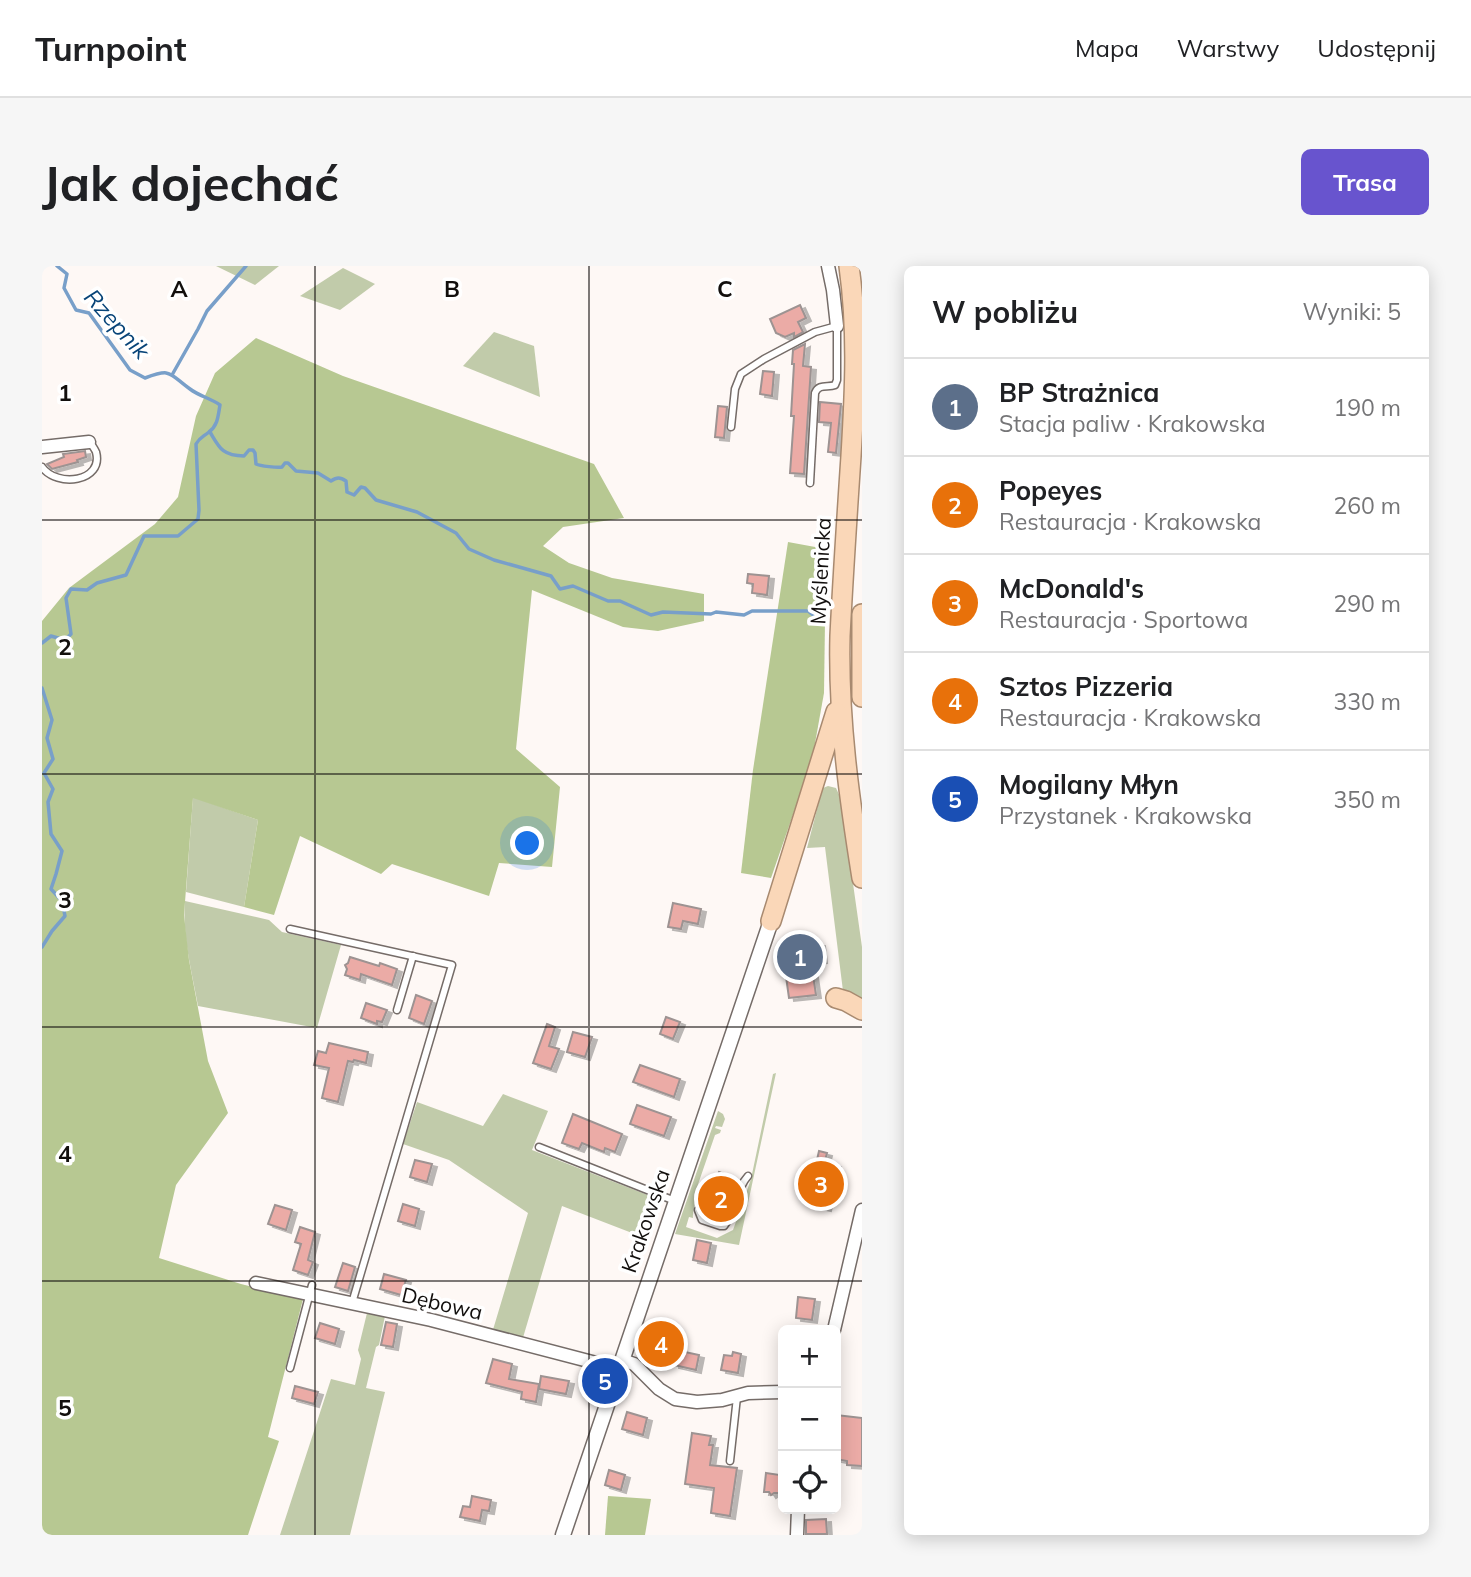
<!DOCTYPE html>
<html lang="pl">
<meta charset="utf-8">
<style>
:root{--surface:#fff;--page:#f6f6f6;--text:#202124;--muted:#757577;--line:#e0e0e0;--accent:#6854ce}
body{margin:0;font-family:Mulish,sans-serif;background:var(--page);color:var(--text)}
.controls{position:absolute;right:21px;bottom:21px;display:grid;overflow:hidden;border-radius:10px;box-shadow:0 4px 18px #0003}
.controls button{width:63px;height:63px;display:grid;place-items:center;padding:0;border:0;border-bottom:2px solid var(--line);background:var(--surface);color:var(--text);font:35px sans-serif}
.you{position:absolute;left:486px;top:578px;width:24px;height:24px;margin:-18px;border:5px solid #fff;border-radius:50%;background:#1a73e8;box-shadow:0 0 0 10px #1a73e833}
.badge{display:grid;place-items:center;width:46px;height:46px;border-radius:50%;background:var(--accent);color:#fff;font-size:23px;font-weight:700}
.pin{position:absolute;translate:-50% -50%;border:4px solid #fff;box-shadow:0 2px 7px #0006}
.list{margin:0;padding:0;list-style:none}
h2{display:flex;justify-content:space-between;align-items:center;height:91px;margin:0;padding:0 28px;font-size:30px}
h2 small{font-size:23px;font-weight:400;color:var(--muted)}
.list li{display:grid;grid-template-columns:46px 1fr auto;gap:21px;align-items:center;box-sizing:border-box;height:98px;padding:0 28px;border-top:2px solid var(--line)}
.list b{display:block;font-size:26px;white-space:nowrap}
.list p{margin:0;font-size:23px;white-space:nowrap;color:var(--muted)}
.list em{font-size:23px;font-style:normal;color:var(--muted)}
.icon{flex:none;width:38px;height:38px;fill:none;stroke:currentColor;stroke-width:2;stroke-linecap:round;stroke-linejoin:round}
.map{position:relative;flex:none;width:820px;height:1269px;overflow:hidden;border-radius:10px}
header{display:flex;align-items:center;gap:42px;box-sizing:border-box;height:98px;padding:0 35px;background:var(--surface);border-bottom:2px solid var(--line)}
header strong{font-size:33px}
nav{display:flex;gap:38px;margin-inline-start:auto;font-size:24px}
.intro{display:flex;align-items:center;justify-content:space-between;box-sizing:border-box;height:168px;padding:0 42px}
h1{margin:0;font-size:49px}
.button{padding:18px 32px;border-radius:10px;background:var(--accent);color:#fff;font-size:24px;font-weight:700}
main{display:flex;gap:42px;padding:0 42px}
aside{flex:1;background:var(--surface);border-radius:10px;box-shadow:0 4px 18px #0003}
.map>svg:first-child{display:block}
.green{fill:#c1cbaa}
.forest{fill:#b7c892}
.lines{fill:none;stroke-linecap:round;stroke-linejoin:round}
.stream{stroke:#789fc9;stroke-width:3.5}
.building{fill:#ebaba6;stroke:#9d9392;stroke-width:2;filter:url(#shadow)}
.service-casing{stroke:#756c68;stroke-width:9}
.minor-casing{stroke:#756c68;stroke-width:15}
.tertiary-casing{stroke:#756c68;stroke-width:17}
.trunk-casing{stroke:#a88a70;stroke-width:22}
.service{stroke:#fff;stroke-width:6}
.minor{stroke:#fff;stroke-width:12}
.tertiary{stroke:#fff;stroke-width:14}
.trunk{stroke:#fad7b8;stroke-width:19}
.grid{fill:none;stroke:#120f0d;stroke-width:2;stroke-opacity:0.55}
.labels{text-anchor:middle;stroke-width:7;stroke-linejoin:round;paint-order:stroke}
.street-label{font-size:21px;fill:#120f0d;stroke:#fff}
.water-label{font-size:23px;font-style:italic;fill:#084478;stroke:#fff}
.grid-label{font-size:23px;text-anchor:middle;font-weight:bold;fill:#120f0d;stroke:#fff;stroke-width:7;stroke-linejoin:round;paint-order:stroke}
</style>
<header>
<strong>Turnpoint</strong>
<nav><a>Mapa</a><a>Warstwy</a><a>Udostępnij</a></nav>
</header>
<div class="intro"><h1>Jak dojechać</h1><a class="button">Trasa</a></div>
<main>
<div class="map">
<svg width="820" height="1269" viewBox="0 0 820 1269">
<defs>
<filter id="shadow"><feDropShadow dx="5" dy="3" stdDeviation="0" flood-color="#0004"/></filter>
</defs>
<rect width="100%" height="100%" fill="#fef8f5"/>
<g class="green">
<polygon points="174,0 237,0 213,19"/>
<polygon points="301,2 333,18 298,44 258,30"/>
<polygon points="452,66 492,80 498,131 421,100"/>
<polygon points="786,520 794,522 799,533 820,681 820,736 801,725 783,581 765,582 779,528 781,522"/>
<polygon points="151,531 216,554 202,641 144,626"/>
<path d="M 143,635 L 227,654 L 240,666 L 299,679 L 275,762 L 156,740 C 150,706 140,670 143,635 Z"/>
<path d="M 734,807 L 697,979 L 633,968 L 676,845 L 681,848 L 683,853 L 680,861 L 674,860 L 673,862 L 679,864 L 678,867 L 673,869 L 652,930 C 655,938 650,944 651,952 L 647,951 L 644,961 L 675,972 L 691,964 L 709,913 L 731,808 Z"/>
<polygon points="461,828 506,845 490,884 616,933 603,972 520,940 480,1075 450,1067 486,947 407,894 361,878 375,836 441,860"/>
<polygon points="325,1047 343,1050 337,1079 334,1081 324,1122 343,1126 308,1269 238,1269 289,1113 313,1119 319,1093 316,1084"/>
</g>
<g class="forest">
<polygon points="214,72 301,110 552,198 582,252 521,261 501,280 527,297 570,312 662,328 662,355 616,365 581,361 490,324 474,483 518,521 510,601 457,597 447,630 350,598 339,608 258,570 232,649 202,641 216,554 151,532 142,649 147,694 166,795 186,847 134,919 117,992 199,1018 261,1033 226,1171 237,1175 206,1269 0,1269 0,355 27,322 113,258 136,231 154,150 173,107"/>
<polygon points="746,276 784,283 782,427 770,494 729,612 699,607 711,504"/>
<polygon points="566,1230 609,1233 603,1269 563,1269"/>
</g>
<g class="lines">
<g class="stream">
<polyline points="130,109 156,63 165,45 204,0"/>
<path d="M 168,166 C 177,181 180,190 202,190 L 207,184 L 211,184 L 213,187 L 214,198 C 218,200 236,202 240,201 L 243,197 L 246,197 L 254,205 L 276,207 L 289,215 C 295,211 298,211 304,215 L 305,226 L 312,229 L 319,221 L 323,222 L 334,234 L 375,246 L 414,267 L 427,283 L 452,294 L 509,310 L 518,323 L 531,320 L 566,335 L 578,335 L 609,349 L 621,346 L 669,348 L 674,346 L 702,349 L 710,345 L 766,345 L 771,349"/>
<path d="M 0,377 L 9,370 L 23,374 L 29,368 L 24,332 L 29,323 L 45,324 L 55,317 L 84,309 L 102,270 L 136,270 L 156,253 L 157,244 L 154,178 C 158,171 161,171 167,166 C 176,159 176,150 178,139 C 168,132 157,130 148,123 C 126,107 130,102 103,112 L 88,104 L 47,47 L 34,44 L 22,22 L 25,8 L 15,0"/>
<polyline points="0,422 10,454 5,472 11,493 2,507 11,523 6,536 9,568 20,585 14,608 9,623 20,635 23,650 10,665 0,681"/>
</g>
</g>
<g class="building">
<polygon points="758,39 764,52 756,56 761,66 752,71 752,67 743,71 734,67 728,53"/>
<polygon points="763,78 761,100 769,101 762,208 748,207 752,150 749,150 752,98 750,98 751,84"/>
<polygon points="721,105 732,106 730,130 718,128"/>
<polygon points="778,136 799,138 794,187 786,186 789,157 777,156"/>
<polygon points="676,140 685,141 682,172 673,171"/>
<polygon points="43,185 44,191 35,194 36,196 10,203 5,198 22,191 21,188"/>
<polygon points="706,308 727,310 725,329 710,327 711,318 705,317"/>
<polygon points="631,637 659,643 656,658 641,655 639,663 626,661"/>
<polygon points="778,677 780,694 769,695 774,729 747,732 740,682"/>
<polygon points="308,691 337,700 338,697 355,703 350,719 319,708 318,714 303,709 305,703 303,699 306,697"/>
<polygon points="374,729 390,735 382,758 367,752"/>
<polygon points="324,737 345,744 340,756 335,755 335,758 319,752"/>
<polygon points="624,751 638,756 631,773 618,768"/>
<polygon points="505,758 513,761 507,780 517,783 509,803 491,797"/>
<polygon points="531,766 550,771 543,791 525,786"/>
<polygon points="287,777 326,786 324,797 312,794 311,796 306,795 296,836 280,832 287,802 272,799 276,785 284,787"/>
<polygon points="598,799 638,813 632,831 591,816"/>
<polygon points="595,839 629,851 622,870 588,858"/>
<polygon points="531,848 580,868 573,886 563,882 562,886 540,877 537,883 520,877"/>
<polygon points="777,885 785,887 783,895 794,898 784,942 765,938"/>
<polygon points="373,894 390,898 385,916 368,911"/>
<polygon points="677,906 694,913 681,951 664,945"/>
<polygon points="361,938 377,943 373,960 356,955"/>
<polygon points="233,939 250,944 244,964 226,958"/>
<polygon points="258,961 273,966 266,994 271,996 266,1009 251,1004 259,978 253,976"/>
<polygon points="655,974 669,977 665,997 651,994"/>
<polygon points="301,997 313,1001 306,1025 293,1021"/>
<polygon points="342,1008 364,1014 359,1029 338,1023"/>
<polygon points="756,1031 773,1033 770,1054 754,1052"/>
<polygon points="344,1056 355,1058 351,1081 339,1079"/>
<polygon points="278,1057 297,1063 293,1078 273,1072"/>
<polygon points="612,1062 634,1069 629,1083 657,1089 654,1104 632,1099 632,1096 604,1086"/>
<polygon points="691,1086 699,1088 696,1107 679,1104 682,1089 690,1090"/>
<polygon points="451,1093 470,1098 467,1113 497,1118 494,1136 479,1133 480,1126 444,1117"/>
<polygon points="499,1110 527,1115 524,1128 497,1123"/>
<polygon points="253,1120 276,1126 272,1138 250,1132"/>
<polygon points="585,1146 605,1152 601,1169 580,1163"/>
<polygon points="794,1149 820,1152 820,1200 805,1199 805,1195 794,1193"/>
<polygon points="650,1167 669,1170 667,1179 671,1179 668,1199 695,1202 688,1250 669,1247 672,1222 643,1218"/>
<polygon points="567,1204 583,1209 579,1224 563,1219"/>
<polygon points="724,1207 738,1209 737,1227 732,1227 729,1229 727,1226 722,1226"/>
<polygon points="430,1230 449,1234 447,1245 440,1244 438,1255 418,1251 421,1240 428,1241"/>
<polygon points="784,1253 785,1268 764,1268 764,1254"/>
</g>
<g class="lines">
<defs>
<g id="service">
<path d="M 689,161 L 693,123 L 699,108 L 722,93 L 773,66 L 795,60 L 795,114 L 793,119 C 786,122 777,117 773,127 L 768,217"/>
<path d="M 0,201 C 15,222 62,216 54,186 C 54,185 49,178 48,176"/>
<polyline points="248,663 410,699 310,1037"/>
<polyline points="355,744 371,690"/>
<polyline points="497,881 633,935"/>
<path d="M 656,944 L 660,954 L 678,960 L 682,960 C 694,946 693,924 706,910"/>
<polyline points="248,1102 270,1019"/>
<polyline points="688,1195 695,1131"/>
</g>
<g id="minor">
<polyline points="786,0 791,24 795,60"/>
<polyline points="0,181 47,176"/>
<polyline points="214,1017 389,1054 577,1103"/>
<polyline points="792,1064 820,944"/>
<polyline points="580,1094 592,1098 617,1123 633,1133 655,1136 680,1134 706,1127 741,1126"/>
<polyline points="755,1269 756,1243"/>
</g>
<polyline id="tertiary" points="521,1269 729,655"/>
<g id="trunk">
<path d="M 807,0 C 816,66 813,124 809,190 C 805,250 801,310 798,370 C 796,452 807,531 820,612"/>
<polyline points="820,348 820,431"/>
<polyline points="729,655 794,446"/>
<polyline points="794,732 804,735 820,744"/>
</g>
</defs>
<use href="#service" class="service-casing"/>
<use href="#minor" class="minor-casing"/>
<use href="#tertiary" class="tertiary-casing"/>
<use href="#trunk" class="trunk-casing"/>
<use href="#service" class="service"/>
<use href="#minor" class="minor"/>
<use href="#tertiary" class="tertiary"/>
<use href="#trunk" class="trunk"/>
</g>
<path class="grid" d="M 273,0 L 273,1269M 547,0 L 547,1269M 0,254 L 820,254M 0,508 L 820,508M 0,761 L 820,761M 0,1015 L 820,1015"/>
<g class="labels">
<g class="street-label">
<text transform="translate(779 305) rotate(-87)" y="7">Myślenicka</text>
<text transform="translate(604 955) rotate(-71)" y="7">Krakowska</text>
<text transform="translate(400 1038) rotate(13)" y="7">Dębowa</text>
</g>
<g class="water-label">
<text transform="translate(75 58) rotate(48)" y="8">Rzepnik</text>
</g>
</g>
<g class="grid-label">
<text x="137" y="31">A</text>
<text x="410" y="31">B</text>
<text x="683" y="31">C</text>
<text x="23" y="135">1</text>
<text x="23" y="389">2</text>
<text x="23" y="642">3</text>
<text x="23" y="896">4</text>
<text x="23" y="1150">5</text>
</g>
</svg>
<div class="controls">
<button>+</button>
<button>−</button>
<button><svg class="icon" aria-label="locate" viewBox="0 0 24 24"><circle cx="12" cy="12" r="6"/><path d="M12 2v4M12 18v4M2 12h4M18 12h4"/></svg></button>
</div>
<div class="you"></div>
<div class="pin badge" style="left:758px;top:691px;background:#5c6f8a">1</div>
<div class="pin badge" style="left:679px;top:933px;background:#e8710a">2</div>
<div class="pin badge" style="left:779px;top:918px;background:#e8710a">3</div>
<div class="pin badge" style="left:619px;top:1078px;background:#e8710a">4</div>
<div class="pin badge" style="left:563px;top:1115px;background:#1a4fb4">5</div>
</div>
<aside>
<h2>W pobliżu<small>Wyniki: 5</small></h2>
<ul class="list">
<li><span class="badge" style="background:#5c6f8a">1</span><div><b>BP Strażnica</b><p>Stacja paliw · Krakowska</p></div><em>190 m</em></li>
<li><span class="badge" style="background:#e8710a">2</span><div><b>Popeyes</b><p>Restauracja · Krakowska</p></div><em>260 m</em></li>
<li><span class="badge" style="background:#e8710a">3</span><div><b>McDonald's</b><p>Restauracja · Sportowa</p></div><em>290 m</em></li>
<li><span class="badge" style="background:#e8710a">4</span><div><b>Sztos Pizzeria</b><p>Restauracja · Krakowska</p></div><em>330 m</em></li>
<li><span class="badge" style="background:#1a4fb4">5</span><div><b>Mogilany Młyn</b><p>Przystanek · Krakowska</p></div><em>350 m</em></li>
</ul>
</aside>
</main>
